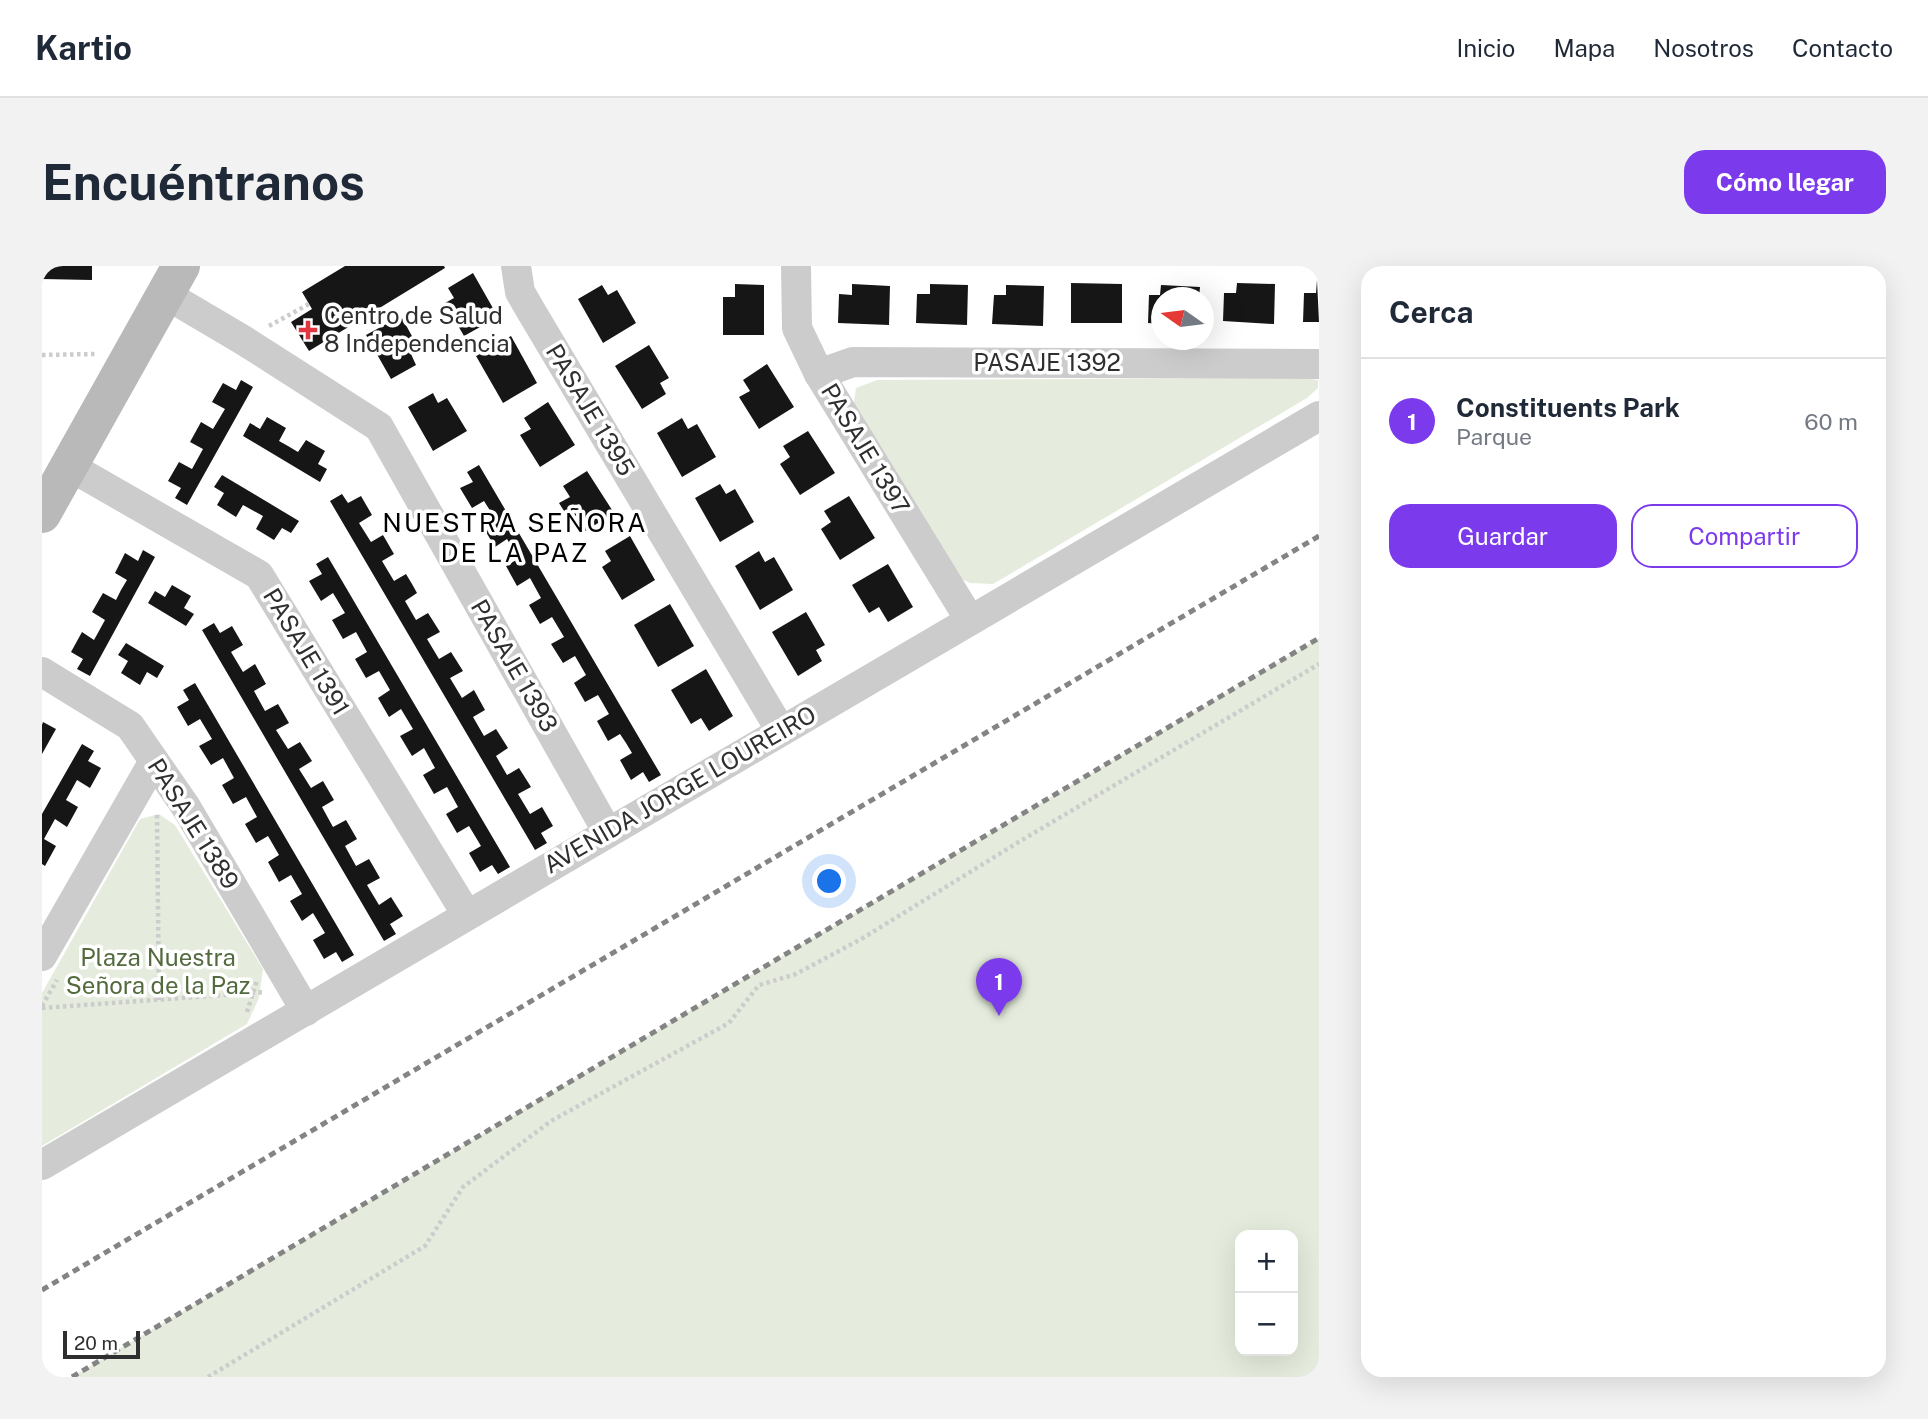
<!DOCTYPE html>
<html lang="es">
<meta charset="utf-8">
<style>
:root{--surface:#fff;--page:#f2f2f3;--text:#1f2937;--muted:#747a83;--line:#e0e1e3;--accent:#7c3aed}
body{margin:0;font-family:"Public Sans",sans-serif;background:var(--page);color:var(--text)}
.controls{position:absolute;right:21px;bottom:21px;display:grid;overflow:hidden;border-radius:14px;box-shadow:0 7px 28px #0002}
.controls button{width:63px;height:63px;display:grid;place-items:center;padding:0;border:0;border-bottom:2px solid var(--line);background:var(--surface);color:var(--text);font:35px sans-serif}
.compass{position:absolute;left:1109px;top:21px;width:63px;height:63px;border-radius:50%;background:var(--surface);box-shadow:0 7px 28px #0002;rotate:284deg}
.scale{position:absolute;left:21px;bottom:18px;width:77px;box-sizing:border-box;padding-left:7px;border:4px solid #2f2f2f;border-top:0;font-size:19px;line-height:24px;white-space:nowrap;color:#2f2f2f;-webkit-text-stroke:5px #fff;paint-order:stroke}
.you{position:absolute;left:788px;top:616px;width:24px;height:24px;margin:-18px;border:5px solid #fff;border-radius:50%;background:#1a73e8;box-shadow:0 0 0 10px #1a73e833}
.badge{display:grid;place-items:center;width:46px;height:46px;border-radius:50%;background:var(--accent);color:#fff;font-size:23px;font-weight:700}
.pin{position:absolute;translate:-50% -58px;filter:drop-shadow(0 2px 4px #0008)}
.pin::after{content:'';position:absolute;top:37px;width:24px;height:21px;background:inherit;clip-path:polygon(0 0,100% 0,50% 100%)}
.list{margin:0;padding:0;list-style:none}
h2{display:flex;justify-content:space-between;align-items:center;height:91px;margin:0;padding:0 28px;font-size:30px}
h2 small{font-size:23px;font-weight:400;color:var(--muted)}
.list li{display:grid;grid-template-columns:46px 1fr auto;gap:21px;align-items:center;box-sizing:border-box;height:126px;padding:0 28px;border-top:2px solid var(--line)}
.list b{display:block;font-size:26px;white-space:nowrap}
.list p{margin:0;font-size:23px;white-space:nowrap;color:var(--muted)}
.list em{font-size:23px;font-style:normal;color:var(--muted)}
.actions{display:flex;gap:14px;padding:21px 28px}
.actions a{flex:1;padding:16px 0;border:2px solid var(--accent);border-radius:21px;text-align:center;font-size:24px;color:var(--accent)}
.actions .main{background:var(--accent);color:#fff}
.map{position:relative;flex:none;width:1277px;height:1111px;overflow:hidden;border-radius:21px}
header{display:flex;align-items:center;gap:42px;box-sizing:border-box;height:98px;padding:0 35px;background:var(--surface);border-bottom:2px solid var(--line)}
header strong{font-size:33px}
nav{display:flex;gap:38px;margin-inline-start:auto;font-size:24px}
.intro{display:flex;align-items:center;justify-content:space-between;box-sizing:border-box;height:168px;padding:0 42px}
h1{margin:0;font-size:49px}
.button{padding:18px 32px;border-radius:21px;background:var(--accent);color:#fff;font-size:24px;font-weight:700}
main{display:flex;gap:42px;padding:0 42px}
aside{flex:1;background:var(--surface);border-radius:21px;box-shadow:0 7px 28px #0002}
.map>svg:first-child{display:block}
.green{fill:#e5ecdd;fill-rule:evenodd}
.building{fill:#161616}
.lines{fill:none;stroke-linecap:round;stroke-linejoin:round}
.path{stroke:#ccc;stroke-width:4.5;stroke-dasharray:3.5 3.5;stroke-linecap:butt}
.minor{stroke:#ccc;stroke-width:30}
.secondary{stroke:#b9b9b9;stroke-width:38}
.rail{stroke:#848484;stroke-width:5;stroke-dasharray:7 5;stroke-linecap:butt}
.poi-dot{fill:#e23640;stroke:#fff;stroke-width:2.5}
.labels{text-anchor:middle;stroke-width:7;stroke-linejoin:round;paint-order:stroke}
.poi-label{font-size:24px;fill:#2f2f2f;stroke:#fff;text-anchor:start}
.street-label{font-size:24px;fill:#2f2f2f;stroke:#fff}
.park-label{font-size:24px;fill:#526a3d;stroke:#fff}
.neighbourhood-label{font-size:26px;letter-spacing:2px;fill:#000;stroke:#fff}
</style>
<header>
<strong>Kartio</strong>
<nav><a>Inicio</a><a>Mapa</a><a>Nosotros</a><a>Contacto</a></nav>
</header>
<div class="intro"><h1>Encuéntranos</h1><a class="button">Cómo llegar</a></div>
<main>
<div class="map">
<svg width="1277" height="1111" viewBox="0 0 1277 1111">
<rect width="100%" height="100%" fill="#fff"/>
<g class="green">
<polygon points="1262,112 1276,114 1276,122 1265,132 951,318 928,317 907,307 811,143 814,122 835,114"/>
<path d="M 1277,372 L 1277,1111 L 30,1111 ZM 1198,969 L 1251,969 L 1251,1085 L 1198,1085 Z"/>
<polygon points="117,548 133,559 221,703 217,732 205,758 0,880 0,727 98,553"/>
</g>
<g class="building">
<polygon points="0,0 50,0 50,14 0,13"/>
<polygon points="303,0 402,0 403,2 267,85 249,56 270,43 260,26"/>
<polygon points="431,7 456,51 422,70 403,37 412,32 406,22"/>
<polygon points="1275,14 1277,56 1261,56 1262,27 1274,27"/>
<polygon points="1029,17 1080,18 1080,57 1029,57"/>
<polygon points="1195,17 1233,18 1232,58 1181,55 1182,27 1194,27"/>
<polygon points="693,18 722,19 722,69 681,69 681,31 693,31"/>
<polygon points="810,18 848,20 847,59 796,57 797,28 810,29"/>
<polygon points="888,18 926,19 925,59 874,57 875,28 888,28"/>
<polygon points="560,19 566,29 575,24 594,57 561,77 536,33"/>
<polygon points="964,19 1002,20 1001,60 950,58 952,29 964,29"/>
<polygon points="1119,19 1158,21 1157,32 1119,32 1119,58 1106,57 1107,29 1118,29"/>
<polygon points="359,50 377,83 369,88 374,99 349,113 324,69"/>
<polygon points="469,70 495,117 461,137 434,90"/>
<polygon points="607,79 627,112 618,117 624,128 600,143 573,100"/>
<polygon points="725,98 752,141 717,163 697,131 708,125 701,114"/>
<polygon points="199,114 211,121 145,239 133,232 139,222 126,215 137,196 150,203 161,183 148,176 159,156 171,163 183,143 170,136 181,117 194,124"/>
<polygon points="391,127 396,137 405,132 425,165 391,185 366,141"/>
<polygon points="506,136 533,179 498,201 478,169 489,163 482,152"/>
<polygon points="225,151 244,162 237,175 246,180 256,186 264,174 283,185 276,198 285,203 278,216 201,170 208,157 218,163"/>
<polygon points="640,152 646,163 655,158 674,191 640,211 615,167"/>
<polygon points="766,165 793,207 758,229 738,198 748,191 741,180"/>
<polygon points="437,199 619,509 607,516 601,506 589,514 578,494 590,487 584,477 578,468 566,475 555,455 567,448 556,429 543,436 532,417 544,409 533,390 521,397 509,378 522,371 510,351 498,358 487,339 499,332 488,312 475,320 464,300 476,293 471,283 465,273 453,281 441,261 454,254 442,235 430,242 418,222 431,216 425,206"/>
<polygon points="545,205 572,247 537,269 517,237 528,231 521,220"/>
<polygon points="180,209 257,255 249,267 240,262 232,274 214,263 221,250 201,239 194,251 175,239 182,227 172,221"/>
<polygon points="678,218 684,228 693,223 712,256 678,276 653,232"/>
<polygon points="300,228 306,237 319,230 330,249 317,257 329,276 341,269 352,288 340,295 352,315 364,308 370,318 375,327 363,335 374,354 386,347 398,366 385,373 397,393 409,386 421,405 408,412 420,432 432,424 443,444 431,451 442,470 454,463 466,482 454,490 465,509 477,502 489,521 476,528 488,548 500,541 511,560 499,567 505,577 493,584 288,235"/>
<polygon points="807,230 833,272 798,294 779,263 789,256 782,245"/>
<polygon points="588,270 613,314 580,334 560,301 569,295 563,285"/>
<polygon points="101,284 113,291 48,410 35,403 41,393 29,386 40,366 52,374 63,354 50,346 61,327 74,334 79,324 85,314 73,307 83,287 96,295"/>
<polygon points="717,285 723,296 732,291 751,324 718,344 693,300"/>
<polygon points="286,291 468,601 456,608 450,599 438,606 427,587 439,580 427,560 415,567 404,548 416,541 405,521 392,528 381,509 393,502 382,482 370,490 358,470 371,463 359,443 347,451 336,432 348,424 337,405 324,412 313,393 325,386 314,366 301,373 290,354 303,347 291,327 279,335 267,315 280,308 274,298"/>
<polygon points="846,298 871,341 846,356 837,341 827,347 810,319"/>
<polygon points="130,319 149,330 142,342 152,348 144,360 106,337 113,325 123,331"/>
<polygon points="628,338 652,380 616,401 592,359"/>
<polygon points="764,346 783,379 774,384 780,395 756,410 730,366"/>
<polygon points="172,357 178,367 190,360 201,379 189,386 201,406 213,398 224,418 212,425 223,445 236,438 247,457 234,464 246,483 258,476 270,495 257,503 269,522 281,515 292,534 280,541 291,561 304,554 315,573 303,580 314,600 327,593 338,612 325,619 337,639 349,631 361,650 348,658 354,668 342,675 160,364"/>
<polygon points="84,377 122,400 115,412 105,406 98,419 79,407 86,395 76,389"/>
<polygon points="664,403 691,450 667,465 659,452 649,458 629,424"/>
<polygon points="153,417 312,689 300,696 294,686 282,693 271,674 283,667 271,647 260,655 248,635 260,628 249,609 237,616 226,596 237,589 226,570 214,577 203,558 215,551 204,531 191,538 180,519 192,512 181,492 169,499 157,480 170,473 158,453 146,460 135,441 147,434 141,424"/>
<polygon points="1,456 14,463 0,488 0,459"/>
<polygon points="40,478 52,485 46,495 59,502 48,522 35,514 24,534 36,541 25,561 13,553 2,573 14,580 3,600 0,598 0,548"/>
</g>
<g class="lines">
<g class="path">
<polyline points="227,60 267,38"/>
<polyline points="0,89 55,88"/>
<polyline points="115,549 117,734"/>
<polyline points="0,740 15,714"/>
<polyline points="0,742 222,726"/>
<polyline points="205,746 215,714"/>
<polyline points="166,1111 383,980 421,921 509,855 687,757 717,719 754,708 821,672 980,574 1277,398"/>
</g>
<g class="minor">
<polyline points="474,0 478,26 489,45 739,465"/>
<polyline points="754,0 755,62 777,108 928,354"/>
<polyline points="123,28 201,74 337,161 565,565"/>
<polyline points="777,108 811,96 1277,98"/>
<polyline points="27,200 217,309 425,649"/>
<polyline points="0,406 88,460 144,541 264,745"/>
<polyline points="0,690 112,495"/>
<polyline points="0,899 1277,150"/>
</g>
<polyline class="secondary" points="0,248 139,0"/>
<g class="rail">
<polyline points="0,1024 1277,270"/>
<polyline points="30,1111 1277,372"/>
</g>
</g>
<path class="poi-dot" d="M262.5 53.5h7v7h7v7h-7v7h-7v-7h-7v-7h7z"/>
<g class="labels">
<g class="poi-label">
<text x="282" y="58">Centro de Salud<tspan x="282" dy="28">8 Independencia</tspan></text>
</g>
<g class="street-label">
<text x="1005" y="105">PASAJE 1392</text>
<text transform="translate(548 144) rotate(59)" y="8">PASAJE 1395</text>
<text transform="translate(823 183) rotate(59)" y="8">PASAJE 1397</text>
<text transform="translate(264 386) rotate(59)" y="8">PASAJE 1391</text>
<text transform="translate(472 400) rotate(60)" y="8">PASAJE 1393</text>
<text transform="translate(638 524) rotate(-30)" y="8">AVENIDA JORGE LOUREIRO</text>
<text transform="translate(151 558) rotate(58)" y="8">PASAJE 1389</text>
</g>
<g class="park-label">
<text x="116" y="700">Plaza Nuestra<tspan x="116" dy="28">Señora de la Paz</tspan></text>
</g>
<g class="neighbourhood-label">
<text x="473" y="266">NUESTRA SEÑORA<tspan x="473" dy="30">DE LA PAZ</tspan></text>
</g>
</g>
</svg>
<div class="controls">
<button>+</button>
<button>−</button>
</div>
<svg class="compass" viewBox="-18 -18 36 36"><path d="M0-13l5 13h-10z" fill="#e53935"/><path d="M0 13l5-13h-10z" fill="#747a83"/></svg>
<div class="scale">20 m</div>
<div class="you"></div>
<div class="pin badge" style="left:957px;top:750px">1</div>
</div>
<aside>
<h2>Cerca<small></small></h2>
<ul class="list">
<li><span class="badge">1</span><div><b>Constituents Park</b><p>Parque</p></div><em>60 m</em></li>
</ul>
<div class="actions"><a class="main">Guardar</a><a>Compartir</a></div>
</aside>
</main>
